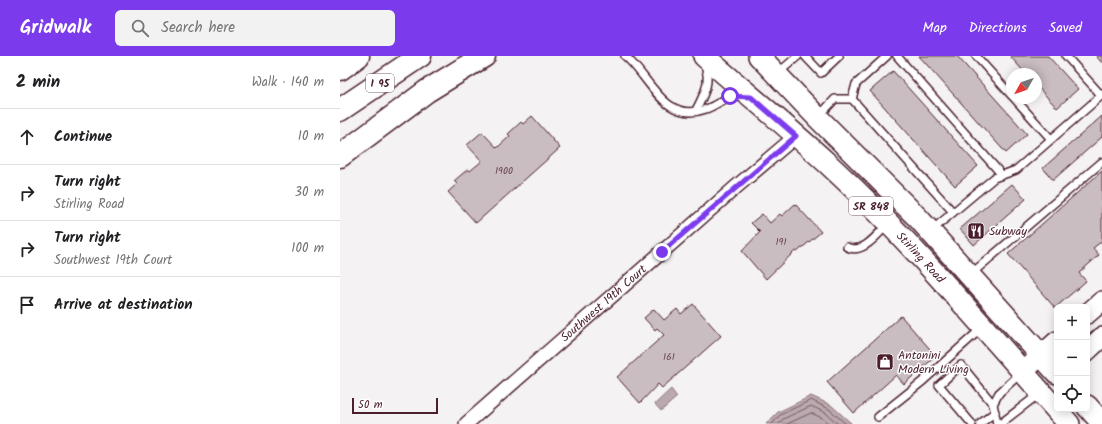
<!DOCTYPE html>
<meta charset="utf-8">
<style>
:root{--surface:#fff;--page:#f2f2f2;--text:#202124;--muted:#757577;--line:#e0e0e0;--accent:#7c3aed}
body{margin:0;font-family:Kalam,sans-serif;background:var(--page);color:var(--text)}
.controls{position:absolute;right:12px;bottom:12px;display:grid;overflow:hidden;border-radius:6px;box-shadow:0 2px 10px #0003}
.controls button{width:36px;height:36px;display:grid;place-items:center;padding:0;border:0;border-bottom:1px solid var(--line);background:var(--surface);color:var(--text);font:20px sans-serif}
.compass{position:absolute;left:666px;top:12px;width:36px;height:36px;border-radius:50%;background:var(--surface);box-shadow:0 2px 10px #0003;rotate:230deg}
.scale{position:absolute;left:12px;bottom:10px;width:86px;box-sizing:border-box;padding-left:4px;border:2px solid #4a1f2b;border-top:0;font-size:11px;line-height:14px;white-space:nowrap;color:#4a1f2b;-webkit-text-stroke:3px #fff;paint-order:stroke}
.stop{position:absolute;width:12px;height:12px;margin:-9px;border:3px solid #7c3aed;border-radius:50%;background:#fff}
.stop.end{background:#7c3aed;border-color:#fff;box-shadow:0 1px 4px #0008}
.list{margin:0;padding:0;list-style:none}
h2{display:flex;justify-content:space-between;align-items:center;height:52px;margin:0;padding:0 16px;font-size:17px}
h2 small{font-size:13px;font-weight:400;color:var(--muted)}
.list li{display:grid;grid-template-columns:26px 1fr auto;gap:12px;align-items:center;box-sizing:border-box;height:56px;padding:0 16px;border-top:1px solid var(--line)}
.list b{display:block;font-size:15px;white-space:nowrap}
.list p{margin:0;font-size:13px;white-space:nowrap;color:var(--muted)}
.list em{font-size:13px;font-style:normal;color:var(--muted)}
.icon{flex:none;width:22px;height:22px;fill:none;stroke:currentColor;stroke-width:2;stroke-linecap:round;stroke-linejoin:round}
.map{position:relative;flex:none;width:762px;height:368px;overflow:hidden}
header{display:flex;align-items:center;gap:24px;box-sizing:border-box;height:56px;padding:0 20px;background:var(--accent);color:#fff}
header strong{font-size:19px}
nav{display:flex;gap:22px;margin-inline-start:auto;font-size:14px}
.search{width:280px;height:36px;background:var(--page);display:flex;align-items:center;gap:10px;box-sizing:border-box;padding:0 14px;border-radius:6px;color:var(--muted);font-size:15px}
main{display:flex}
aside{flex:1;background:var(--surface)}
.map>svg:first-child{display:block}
.water{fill:#baa9ae;stroke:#8d727a}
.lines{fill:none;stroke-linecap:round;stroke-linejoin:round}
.shore{stroke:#77565f;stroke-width:1}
.building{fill:#cabdc1;stroke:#4a1f2b}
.lane-casing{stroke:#4a1f2b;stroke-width:10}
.street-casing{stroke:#4a1f2b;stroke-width:16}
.secondary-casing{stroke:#4a1f2b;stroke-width:22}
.primary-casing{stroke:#4a1f2b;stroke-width:24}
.highway-casing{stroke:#4a1f2b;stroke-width:25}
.lane{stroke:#fff;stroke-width:7}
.street{stroke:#fff;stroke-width:13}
.secondary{stroke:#fff;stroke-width:19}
.primary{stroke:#fff;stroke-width:21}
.highway{stroke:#fff;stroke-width:22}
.route{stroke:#7c3aed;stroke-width:5}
.labels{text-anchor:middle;stroke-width:3;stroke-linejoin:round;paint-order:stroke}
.number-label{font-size:10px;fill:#6a4650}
.shield{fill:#fff;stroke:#80626b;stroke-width:1}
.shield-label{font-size:11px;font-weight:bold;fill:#4a1f2b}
.poi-label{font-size:12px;fill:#4a1f2b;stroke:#fff;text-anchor:start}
.street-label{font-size:12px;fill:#4a1f2b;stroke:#fff}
</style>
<header>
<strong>Gridwalk</strong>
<div class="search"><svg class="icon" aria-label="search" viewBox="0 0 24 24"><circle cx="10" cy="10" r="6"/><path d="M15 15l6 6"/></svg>Search here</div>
<nav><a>Map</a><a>Directions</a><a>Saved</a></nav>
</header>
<main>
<aside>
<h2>2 min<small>Walk · 140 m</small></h2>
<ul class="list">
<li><svg class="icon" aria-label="ahead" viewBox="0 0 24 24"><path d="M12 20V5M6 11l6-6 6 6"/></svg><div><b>Continue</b></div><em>10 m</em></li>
<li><svg class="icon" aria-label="right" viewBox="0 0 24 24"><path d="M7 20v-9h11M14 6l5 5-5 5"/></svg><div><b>Turn right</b><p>Stirling Road</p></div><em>30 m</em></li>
<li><svg class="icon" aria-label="right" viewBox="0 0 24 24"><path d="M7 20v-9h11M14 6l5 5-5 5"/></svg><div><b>Turn right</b><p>Southwest 19th Court</p></div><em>100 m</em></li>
<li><svg class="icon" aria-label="arrive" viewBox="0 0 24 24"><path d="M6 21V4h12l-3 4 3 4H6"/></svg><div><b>Arrive at destination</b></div></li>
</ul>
</aside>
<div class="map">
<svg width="762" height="368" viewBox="0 0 762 368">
<rect width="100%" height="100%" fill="#f4f2f2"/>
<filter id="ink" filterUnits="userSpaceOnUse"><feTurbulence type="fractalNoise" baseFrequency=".025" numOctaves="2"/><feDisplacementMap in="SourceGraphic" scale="8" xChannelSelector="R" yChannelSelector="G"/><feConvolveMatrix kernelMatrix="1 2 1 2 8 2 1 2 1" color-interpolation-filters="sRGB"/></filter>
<g filter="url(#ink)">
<g class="water">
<polygon points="331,333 337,341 321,355 315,348"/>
<polygon points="471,340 491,349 512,368 426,368 438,356"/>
</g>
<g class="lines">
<g class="shore">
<polyline points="432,368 440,359 471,344 489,353 506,368"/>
<polyline points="439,368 443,363 471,350 486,357 498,368"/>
<polyline points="447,368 471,357 482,362 489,368"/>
</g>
</g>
<g class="building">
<polygon points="579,0 617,0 687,78 666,97"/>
<polygon points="670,0 708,0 738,33 717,52 696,29 696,18 686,18"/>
<polygon points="756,0 762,0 762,7"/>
<polygon points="553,15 638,110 615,130 530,35"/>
<polygon points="192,60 220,92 136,167 108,136 117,128 114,125 128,113 130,115 142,105 127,89 142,76 157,92 170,80 168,78 181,66 183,68"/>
<polygon points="762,60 762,81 713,124 703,112"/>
<polygon points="762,115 762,185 753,192 759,199 739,217 746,225 715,252 668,198"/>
<polygon points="672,128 686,143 634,189 620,173"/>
<polygon points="455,148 481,176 457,196 455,195 426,223 402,195 420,176 411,167 422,158 430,167 440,158 442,160"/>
<polygon points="353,248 381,280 322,332 318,328 300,347 277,321 324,279 317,272 315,274 304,262 314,253 324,264 337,253 341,258"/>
<polygon points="561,260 596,300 564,328 556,319 514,357 487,326"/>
</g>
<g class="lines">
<defs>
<g id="lane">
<path d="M 285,0 C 311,22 324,68 366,53 C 380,48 387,38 403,40"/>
<polyline points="465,0 481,17 499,0"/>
<polyline points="547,0 516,28 512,43 613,156"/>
<polyline points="557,0 662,119"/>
<polyline points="636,0 672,40"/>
<polyline points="726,0 761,39"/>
<polyline points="438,17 458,0"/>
<polyline points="674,42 711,83"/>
<path d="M 356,54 C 364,39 371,26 365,9"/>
<polyline points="478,61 495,43 512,43"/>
<polyline points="592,174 654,122 676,114 762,39"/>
<path d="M 507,191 C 522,199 537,179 547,169"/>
<polyline points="631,218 762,106"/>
<polyline points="538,361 583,325 643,271"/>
<polyline points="632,368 599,329 621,309 653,348"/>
<polyline points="640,368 655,356"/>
<polyline points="657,368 653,348 659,337 681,317"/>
<polyline points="660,368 699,338"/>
</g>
<g id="street">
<path id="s1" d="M 126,368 L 396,131 L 456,80"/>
</g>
<g id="secondary">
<polyline points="747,258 762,245"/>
<polyline points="747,295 762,281"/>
<polyline points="683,316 717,285"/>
</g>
<g id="primary">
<path id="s2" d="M 364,0 C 405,36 447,70 487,107 C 574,187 650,280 729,368"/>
<polyline points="419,0 477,61 579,163 717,317"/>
<polyline points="747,350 762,367"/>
</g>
<g id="highway">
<polyline points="0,13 18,0"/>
<polyline points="0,54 80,0"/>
<polyline points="0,100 87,35 144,0"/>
</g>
</defs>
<use href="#lane" class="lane-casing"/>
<use href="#street" class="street-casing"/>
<use href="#secondary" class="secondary-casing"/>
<use href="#primary" class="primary-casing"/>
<use href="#highway" class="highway-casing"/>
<use href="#lane" class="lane"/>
<use href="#street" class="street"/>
<use href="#secondary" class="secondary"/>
<use href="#primary" class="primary"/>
<use href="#highway" class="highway"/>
</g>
</g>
<g class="lines" filter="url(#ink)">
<polyline class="route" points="322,196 456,80 411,41 390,40"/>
</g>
<defs>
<symbol id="restaurant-square" viewBox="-11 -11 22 22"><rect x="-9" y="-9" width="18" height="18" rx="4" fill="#4a1f2b" stroke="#fff"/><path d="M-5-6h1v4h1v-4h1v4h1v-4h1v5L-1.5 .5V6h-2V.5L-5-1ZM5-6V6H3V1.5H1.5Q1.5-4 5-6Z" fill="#fff"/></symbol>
<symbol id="shop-square" viewBox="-11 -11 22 22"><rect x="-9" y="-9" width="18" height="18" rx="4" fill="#4a1f2b" stroke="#fff"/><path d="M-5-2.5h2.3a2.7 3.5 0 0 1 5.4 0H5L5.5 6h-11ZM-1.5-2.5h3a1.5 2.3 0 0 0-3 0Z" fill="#fff"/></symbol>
</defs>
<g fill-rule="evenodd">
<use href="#restaurant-square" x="626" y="165" width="20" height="20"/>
<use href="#shop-square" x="535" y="296" width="20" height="20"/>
</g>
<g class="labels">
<g class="number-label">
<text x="164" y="118">1900</text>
<text x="441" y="189">191</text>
<text x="329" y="304">161</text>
</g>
<g class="shield">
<rect x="26" y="18" width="28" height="18" rx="3"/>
<rect x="509" y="141" width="44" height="18" rx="3"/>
</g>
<g class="shield-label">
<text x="40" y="31">I 95</text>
<text x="531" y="154">SR 848</text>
</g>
<g class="poi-label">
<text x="649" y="179">Subway</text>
<text x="558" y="303">Antonini<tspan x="558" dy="14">Modern Living</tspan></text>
</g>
<g class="street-label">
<text dy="4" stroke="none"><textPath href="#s2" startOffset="296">Stirling Road</textPath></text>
<text dy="4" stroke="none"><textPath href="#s1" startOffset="183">Southwest 19th Court</textPath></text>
</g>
</g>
</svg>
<div class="controls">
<button>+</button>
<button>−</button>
<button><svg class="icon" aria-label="locate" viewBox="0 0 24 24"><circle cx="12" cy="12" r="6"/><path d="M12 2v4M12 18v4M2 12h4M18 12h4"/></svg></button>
</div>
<svg class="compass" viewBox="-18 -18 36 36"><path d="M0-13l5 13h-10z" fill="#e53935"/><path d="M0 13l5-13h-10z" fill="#757577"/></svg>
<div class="scale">50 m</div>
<div class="stop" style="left:390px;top:40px"></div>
<div class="stop end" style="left:322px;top:196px"></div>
</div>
</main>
